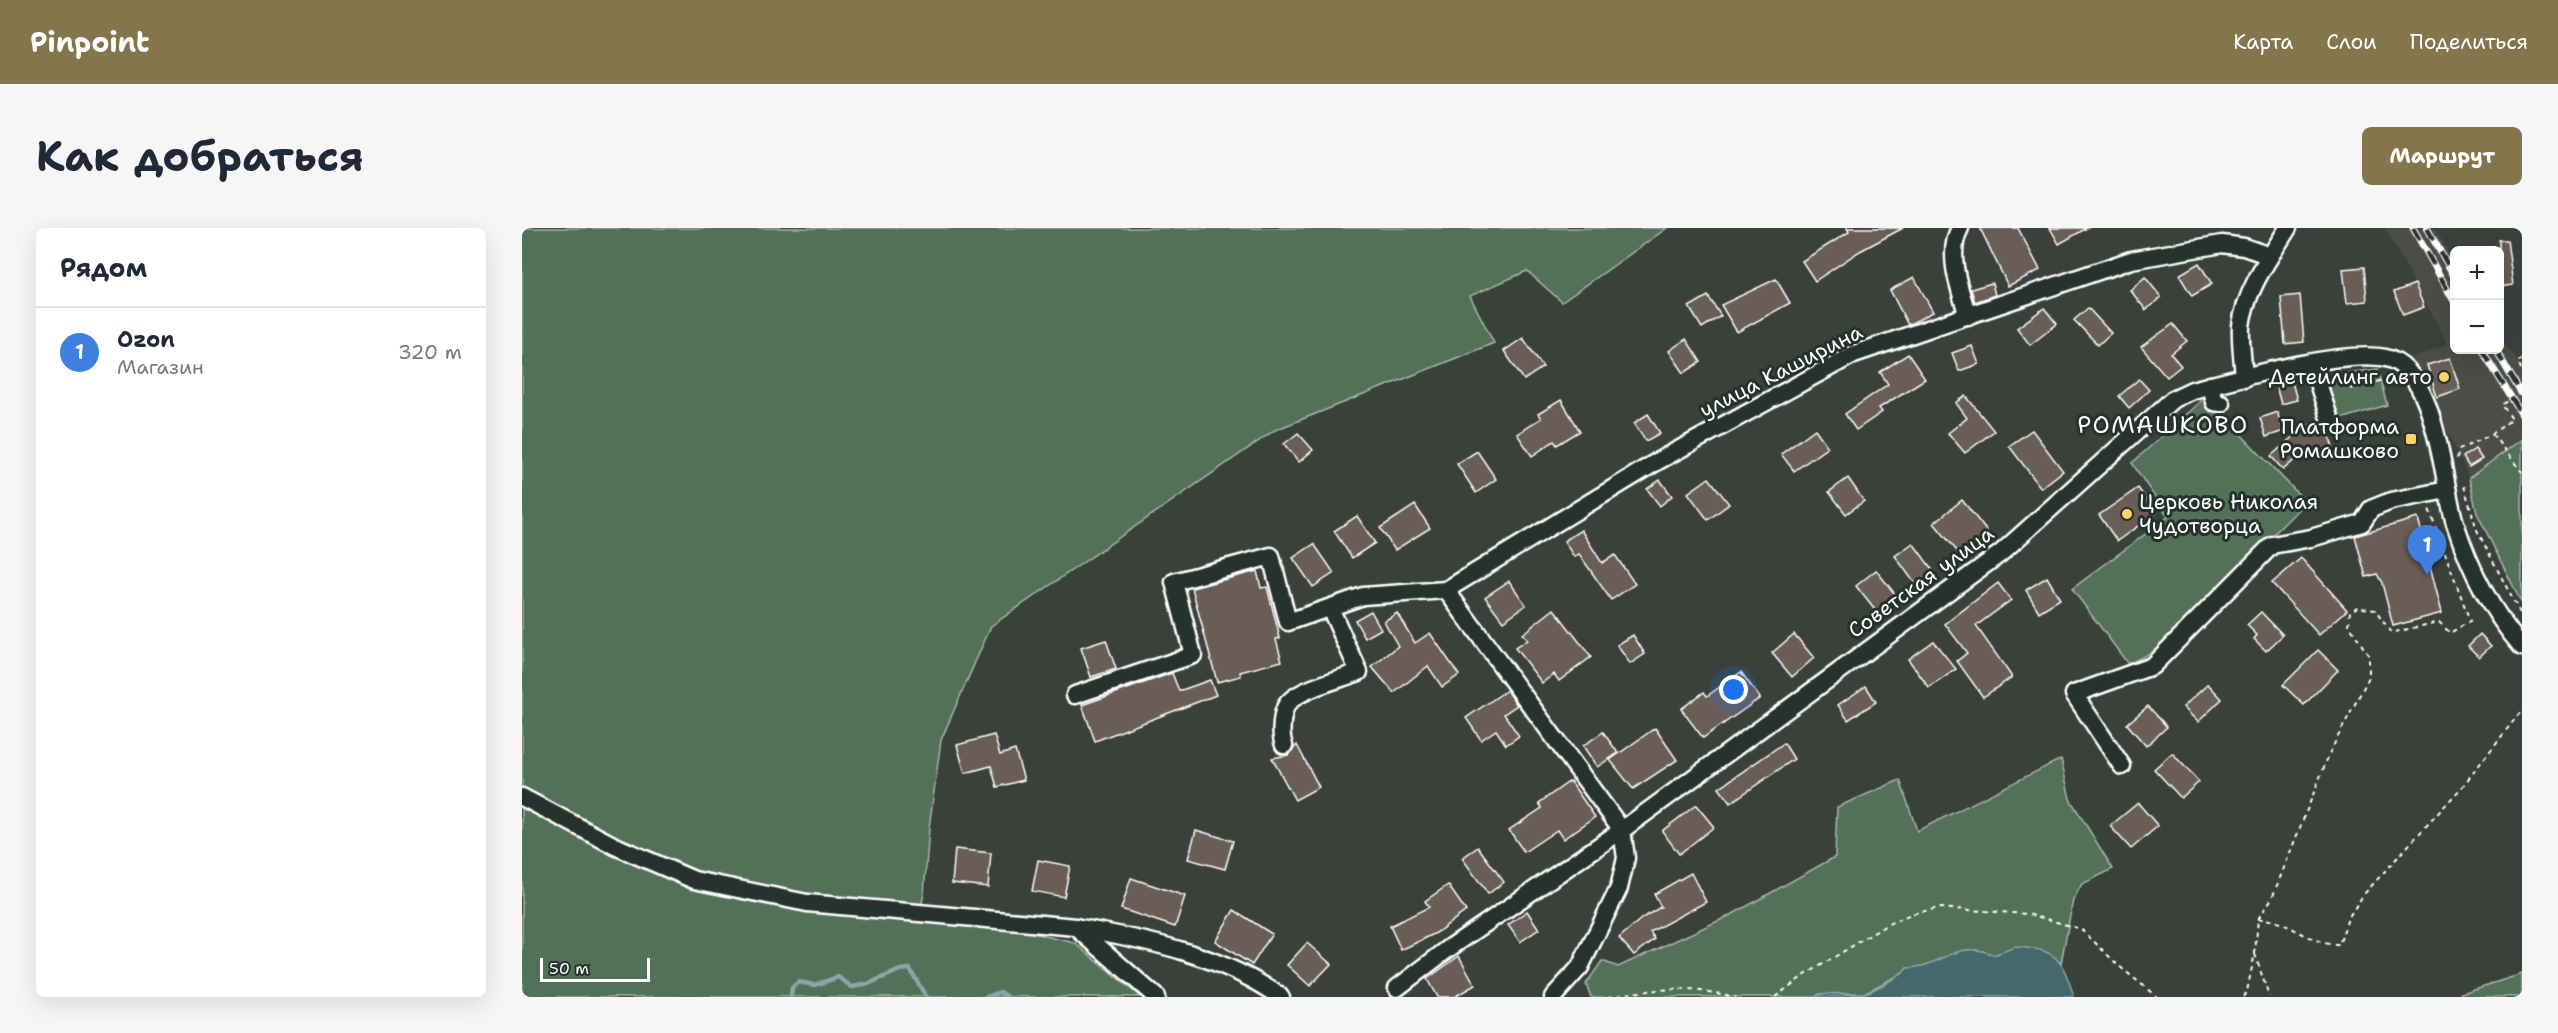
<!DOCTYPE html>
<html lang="ru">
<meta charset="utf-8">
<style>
:root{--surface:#fff;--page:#f6f6f7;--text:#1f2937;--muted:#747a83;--line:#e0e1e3;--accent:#84754c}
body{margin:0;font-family:"Shantell Sans",sans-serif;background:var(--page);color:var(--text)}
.controls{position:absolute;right:18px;top:18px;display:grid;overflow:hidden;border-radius:9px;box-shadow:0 6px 24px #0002}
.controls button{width:54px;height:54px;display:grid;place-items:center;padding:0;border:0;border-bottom:2px solid var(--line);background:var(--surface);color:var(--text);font:30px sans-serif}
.scale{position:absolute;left:18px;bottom:15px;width:110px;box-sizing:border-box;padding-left:6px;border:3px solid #fff;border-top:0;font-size:16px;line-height:21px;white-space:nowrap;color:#fff;-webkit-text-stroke:4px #26332d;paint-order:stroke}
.you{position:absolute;left:1212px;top:462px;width:21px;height:21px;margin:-15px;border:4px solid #fff;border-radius:50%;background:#1a73e8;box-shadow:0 0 0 9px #1a73e833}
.badge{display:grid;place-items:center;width:39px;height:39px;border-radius:50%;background:var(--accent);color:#fff;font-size:20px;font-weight:700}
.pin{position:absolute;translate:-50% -50px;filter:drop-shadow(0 2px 3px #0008)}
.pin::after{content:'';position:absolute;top:32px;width:21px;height:18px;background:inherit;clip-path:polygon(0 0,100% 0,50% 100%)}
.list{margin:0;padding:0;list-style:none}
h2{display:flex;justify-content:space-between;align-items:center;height:78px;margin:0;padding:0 24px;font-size:26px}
h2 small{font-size:20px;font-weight:400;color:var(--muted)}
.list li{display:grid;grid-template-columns:39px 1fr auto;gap:18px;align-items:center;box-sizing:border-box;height:90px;padding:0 24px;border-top:2px solid var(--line)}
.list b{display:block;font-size:22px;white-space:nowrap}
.list p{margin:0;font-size:20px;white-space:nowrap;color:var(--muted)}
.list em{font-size:20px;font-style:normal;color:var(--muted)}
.map{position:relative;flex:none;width:2000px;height:769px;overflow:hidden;border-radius:9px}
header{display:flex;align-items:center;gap:36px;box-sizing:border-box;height:84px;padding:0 30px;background:var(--accent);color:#fff}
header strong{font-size:28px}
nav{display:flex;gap:33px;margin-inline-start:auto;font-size:21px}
.intro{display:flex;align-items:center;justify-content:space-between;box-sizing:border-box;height:144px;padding:0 36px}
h1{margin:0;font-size:42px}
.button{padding:15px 27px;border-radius:9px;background:var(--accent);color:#fff;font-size:21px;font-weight:700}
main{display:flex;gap:36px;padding:0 36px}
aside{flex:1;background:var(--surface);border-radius:9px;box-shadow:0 6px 24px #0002}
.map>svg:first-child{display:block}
.built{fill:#4c4d47}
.green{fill:#527058;stroke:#a8b8ac;stroke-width:1.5}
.water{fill:#44686a;stroke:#8fa4a6;stroke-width:1.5}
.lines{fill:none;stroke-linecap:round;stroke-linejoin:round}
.stream{stroke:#8fa4a6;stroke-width:4.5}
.building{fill:#695d57;stroke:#fff;stroke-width:1.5}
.minor-casing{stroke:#fff;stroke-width:21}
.path{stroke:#fff;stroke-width:2;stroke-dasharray:4.5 4.5;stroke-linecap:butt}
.minor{stroke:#26332d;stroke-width:16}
.rail-casing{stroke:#fff;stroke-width:7}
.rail{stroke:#26332d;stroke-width:4.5;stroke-dasharray:14;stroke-linecap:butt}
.poi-dot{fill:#ffd166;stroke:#26332d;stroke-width:2}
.labels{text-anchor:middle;stroke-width:6;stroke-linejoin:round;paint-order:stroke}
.street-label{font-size:21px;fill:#fff;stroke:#26332d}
.poi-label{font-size:21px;fill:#fff;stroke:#26332d;text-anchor:end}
.quarter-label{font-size:24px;letter-spacing:1.5px;fill:#fff;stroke:#26332d}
</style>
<header>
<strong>Pinpoint</strong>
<nav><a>Карта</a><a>Слои</a><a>Поделиться</a></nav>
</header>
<div class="intro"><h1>Как добраться</h1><a class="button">Маршрут</a></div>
<main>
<aside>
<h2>Рядом<small></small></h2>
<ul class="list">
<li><span class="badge" style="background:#3f7fe0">1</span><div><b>Ozon</b><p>Магазин</p></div><em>320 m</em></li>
</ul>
</aside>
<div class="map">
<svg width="2000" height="769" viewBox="0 0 2000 769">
<rect width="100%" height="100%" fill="#3a403a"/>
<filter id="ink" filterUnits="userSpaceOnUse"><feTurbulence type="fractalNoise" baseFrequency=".0167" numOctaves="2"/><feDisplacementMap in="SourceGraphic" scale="12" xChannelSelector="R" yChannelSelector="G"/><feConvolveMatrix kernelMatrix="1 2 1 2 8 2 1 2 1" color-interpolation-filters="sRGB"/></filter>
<g filter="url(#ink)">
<polygon class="built" points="1863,0 1912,0 1932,34 1932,122 1978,122 1978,109 2000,138 2000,211 1947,250 1921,194 1883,133 1926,116"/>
<g class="green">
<polygon points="0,0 1145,0 1040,74 1005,43 948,68 972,115 753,202 469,398 419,512 407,600 402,666 396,691 493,701 553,715 618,769 0,769"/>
<polygon points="1855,141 1865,177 1815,192 1800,148"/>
<polygon points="1683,169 1784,274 1636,421 1606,436 1550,361 1646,289 1610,235"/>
<polygon points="2000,211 2000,373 1999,374 1955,285 1947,250"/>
<path d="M 1539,531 L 1548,571 L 1591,641 L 1560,656 L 1551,672 L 1539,735 C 1517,717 1498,717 1471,727 C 1434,710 1420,740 1385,740 L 1381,745 L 1342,765 L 1298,766 L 1291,769 L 1069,769 L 1064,756 L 1080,733 L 1096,739 L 1209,687 L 1313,629 L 1315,579 L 1378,552 L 1395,603 Z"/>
<polygon points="2000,746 2000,769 1937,769 1940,765"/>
</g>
<path class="water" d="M 1493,719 C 1536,721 1540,731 1552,769 L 1291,769 C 1306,762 1326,769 1343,765 C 1356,761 1369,752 1381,745 L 1385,740 C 1420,740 1433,710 1472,727 Z"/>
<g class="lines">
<g class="stream">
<polyline points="269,769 270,760 276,754 293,757 316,749 330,759 346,756 378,742 388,741 404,769"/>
<polyline points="464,769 478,764 486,769"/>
</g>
</g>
<g class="building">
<polygon points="1325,0 1381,0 1338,23 1293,53 1280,33 1327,4"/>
<polygon points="1458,0 1496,0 1518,42 1486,58"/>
<polygon points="1528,0 1565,0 1537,16"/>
<polygon points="1977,12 1985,12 1991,57 1977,59"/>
<polygon points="1677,35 1690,56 1670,68 1657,47"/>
<polygon points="1842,39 1845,73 1825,75 1821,41"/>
<polygon points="1392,49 1411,84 1386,97 1368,62"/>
<polygon points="1623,49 1639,69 1624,82 1608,62"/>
<polygon points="1254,51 1268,75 1215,104 1199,77"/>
<polygon points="1470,55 1473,67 1453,74 1449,61"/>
<polygon points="1893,56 1902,79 1881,87 1872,64"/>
<polygon points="1778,67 1782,114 1763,116 1759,69"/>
<polygon points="1186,68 1199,88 1180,100 1167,79"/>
<polygon points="1522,80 1535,96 1508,117 1495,100"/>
<polygon points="1566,80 1589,105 1576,117 1552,92"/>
<polygon points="1651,96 1665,113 1649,126 1659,138 1645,149 1619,119"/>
<polygon points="1001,110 1021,139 1002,152 982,123"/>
<polygon points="1164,111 1179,134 1162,145 1147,123"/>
<polygon points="1450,118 1457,136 1437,143 1430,125"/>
<polygon points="1386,126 1403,151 1357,180 1360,184 1334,202 1323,186 1366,156 1358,144"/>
<polygon points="1928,130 1938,161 1915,169 1905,137"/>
<polygon points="1617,151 1627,162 1607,180 1597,168"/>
<polygon points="1770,154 1775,172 1759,176 1754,158"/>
<polygon points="1444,168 1472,203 1443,225 1426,205 1445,190 1434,175"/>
<polygon points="1039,172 1058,203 1035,217 1032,213 1010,228 995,206 1019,190 1016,186"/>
<polygon points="1755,184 1762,203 1744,209 1738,190"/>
<polygon points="1126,186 1138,205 1124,213 1112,195"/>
<polygon points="1797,194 1806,203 1811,220 1775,230 1761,242 1749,228 1783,198"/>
<polygon points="1293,201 1306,219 1272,243 1259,226"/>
<polygon points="1510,202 1541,243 1519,260 1487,218"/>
<polygon points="776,205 791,222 777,234 762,216"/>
<polygon points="1953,221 1960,231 1947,239 1941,229"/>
<polygon points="955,223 974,251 954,265 935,236"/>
<polygon points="1187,250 1207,276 1186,292 1166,265"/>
<polygon points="1326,250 1342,273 1324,286 1307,264"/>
<polygon points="1138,252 1150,268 1138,278 1125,261"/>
<polygon points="1616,260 1634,285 1595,313 1577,287"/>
<polygon points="1440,272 1467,306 1439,328 1412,295"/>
<polygon points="893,277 908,300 873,322 858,300"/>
<polygon points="835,288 853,315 830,330 812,303"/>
<polygon points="1896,290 1920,385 1871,398 1860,355 1855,346 1844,349 1833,308"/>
<polygon points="1059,302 1080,335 1093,327 1113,356 1089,372 1057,326 1052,329 1042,313"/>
<polygon points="1391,315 1412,344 1394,357 1373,328"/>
<polygon points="792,316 812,345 791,359 771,330"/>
<polygon points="1779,330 1825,382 1797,407 1750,355"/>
<polygon points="1354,342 1376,370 1356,386 1334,358"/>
<polygon points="735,343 739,360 745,359 758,410 754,411 760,433 718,444 719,448 695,454 670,360"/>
<polygon points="1525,349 1538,371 1517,384 1504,362"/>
<polygon points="987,353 1004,377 981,393 963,369"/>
<polygon points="1476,355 1489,372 1454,398 1490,449 1461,469 1435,433 1445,425 1423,396"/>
<polygon points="1032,381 1069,429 1037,453 1032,446 1020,455 993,420 1005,412 1000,406"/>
<polygon points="849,383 859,401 843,410 833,392"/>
<polygon points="1739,384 1761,407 1744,423 1732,411 1735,407 1725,397"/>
<polygon points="875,385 893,415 908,405 937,447 920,459 906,438 872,465 850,439 876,418 862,393"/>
<polygon points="1272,406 1292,430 1270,449 1250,425"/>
<polygon points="1958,406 1969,418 1957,429 1946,418"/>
<polygon points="1111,407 1123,426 1108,436 1095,417"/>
<polygon points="584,412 594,441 569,449 559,420"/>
<polygon points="1411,413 1434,441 1407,460 1386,431"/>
<polygon points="1796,422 1816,442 1782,477 1761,457"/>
<polygon points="1219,444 1238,470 1181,510 1159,481 1182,464 1185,468"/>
<polygon points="650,445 657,463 688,452 694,467 573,513 560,477"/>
<polygon points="1686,456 1700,471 1676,494 1661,479"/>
<polygon points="1344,458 1354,474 1326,492 1316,477"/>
<polygon points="985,462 995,477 982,486 997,508 984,517 974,502 959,512 944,490"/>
<polygon points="1626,478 1645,499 1624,518 1605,496"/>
<polygon points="1133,500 1155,532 1111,561 1088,532"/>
<polygon points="1081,504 1096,525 1075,539 1061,518"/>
<polygon points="472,507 478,527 493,522 502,552 475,559 469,538 443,545 435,517"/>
<polygon points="1262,515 1272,531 1208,575 1197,560"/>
<polygon points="775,517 797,559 773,572 750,530 766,527"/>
<polygon points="1650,525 1677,554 1659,570 1632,541"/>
<polygon points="1048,553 1073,589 1041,611 1035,602 1002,624 987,602 1020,580 1017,575"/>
<polygon points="1616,575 1636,598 1609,621 1588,598"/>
<polygon points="1174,577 1192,599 1157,626 1140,603"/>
<polygon points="674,602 711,613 703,641 666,631"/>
<polygon points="956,619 982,654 966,666 940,630"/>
<polygon points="433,621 469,625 466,659 430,655"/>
<polygon points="516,632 548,638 542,669 510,663"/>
<polygon points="1169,645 1184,674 1128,704 1133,711 1112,727 1097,710 1120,690 1139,679 1132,666"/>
<polygon points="609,650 663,668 653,699 599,681"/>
<polygon points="926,657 944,683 914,705 879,722 868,698 907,679 903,673"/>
<polygon points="712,682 750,706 730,737 693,713"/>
<polygon points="1005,683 1017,701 998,714 986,697"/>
<polygon points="785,715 809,736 788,758 765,737"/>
<polygon points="937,728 953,757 932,769 915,769 905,751"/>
</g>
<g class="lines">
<defs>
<g id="minor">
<path d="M 1438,0 C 1424,26 1438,62 1446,88"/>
<polyline points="1790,136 1808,193"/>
<path d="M 1722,150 C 1721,133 1718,114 1719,98 C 1723,63 1748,29 1766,0"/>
<polyline points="1688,157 1692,174 1699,175"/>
<polyline points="924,362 1100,602 1104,630 1097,660 1058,739 1031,769"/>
<polyline points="553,467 671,427 652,354 749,328 766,394 841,368 924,362 1136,233 1332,126 1609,32 1700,16 1722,19 1748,28"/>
<path d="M 762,517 C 759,510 759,503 760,494 C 761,487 762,478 768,473 C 781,460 819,451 837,444 L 808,380"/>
<polyline points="1600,538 1552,466 1630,438 1750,317 1789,310 1840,295 1849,281 1869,273 1925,262"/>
<polyline points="0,569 93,618 172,652 285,675 554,699 634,769"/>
<path d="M 558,700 C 627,712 701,728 759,769"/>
<path d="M 875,760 L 926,721 L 1100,602 L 1479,325 L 1651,171 L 1670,162 C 1713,151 1822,121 1863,130 C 1915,140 1920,254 1933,295 C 1947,339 1970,384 2000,419"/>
</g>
</defs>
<use href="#minor" class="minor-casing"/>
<g class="path">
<polyline points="2000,130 1996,134 2000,143"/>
<polyline points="1828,161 1869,150"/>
<polyline points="1970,206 2000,244"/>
<polyline points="1935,231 1937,222 1970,206 1990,191 1980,177 2000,164"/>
<polyline points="1942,258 1955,302 2000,389"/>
<path d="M 1736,691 C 1766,690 1787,717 1817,717 L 1826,690 L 1842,666 L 1940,559 L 2000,482"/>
<polyline points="1733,726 1747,769"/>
<path d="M 1087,769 C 1134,760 1166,758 1213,769"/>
<polyline points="1253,769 1280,749 1366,696 1389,686 1417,680 1506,686 1559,701 1597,738 1635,769"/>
<polyline points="1721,769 1725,763 1733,725 1736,691 1750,670 1808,524 1847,449 1847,428 1827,397 1828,384 1835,379 1853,382 1869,405 1917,394 1928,405 1948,393 1907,281"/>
</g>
<use href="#minor" class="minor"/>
<defs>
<g id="rail">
<polyline points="1891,0 1932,73"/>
<polyline points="1905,0 1932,48"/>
<polyline points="1960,122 2000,187"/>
<polyline points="1974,122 1999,165"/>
</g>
</defs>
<use href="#rail" class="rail-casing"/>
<use href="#rail" class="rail"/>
</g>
</g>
<g class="poi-dot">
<circle cx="1922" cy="149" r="6"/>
<rect x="1883" y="205" width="12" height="12" rx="3"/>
<circle cx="1605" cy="286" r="6"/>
</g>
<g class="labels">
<g class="street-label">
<text transform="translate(1259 143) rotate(-27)" y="7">улица Каширина</text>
<text transform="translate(1399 354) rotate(-36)" y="7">Советская улица</text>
</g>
<g class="poi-label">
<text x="1910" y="156">Детейлинг авто</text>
<text x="1877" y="206">Платформа<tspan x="1877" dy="24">Ромашково</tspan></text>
<text x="1617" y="281" text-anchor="start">Церковь Николая<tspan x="1617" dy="24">Чудотворца</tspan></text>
</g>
<g class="quarter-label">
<text x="1641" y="205">РОМАШКОВО</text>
</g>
</g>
</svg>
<div class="controls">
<button>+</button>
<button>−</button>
</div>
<div class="scale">50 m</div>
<div class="you"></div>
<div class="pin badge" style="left:1905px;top:347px;background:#3f7fe0">1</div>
</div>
</main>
